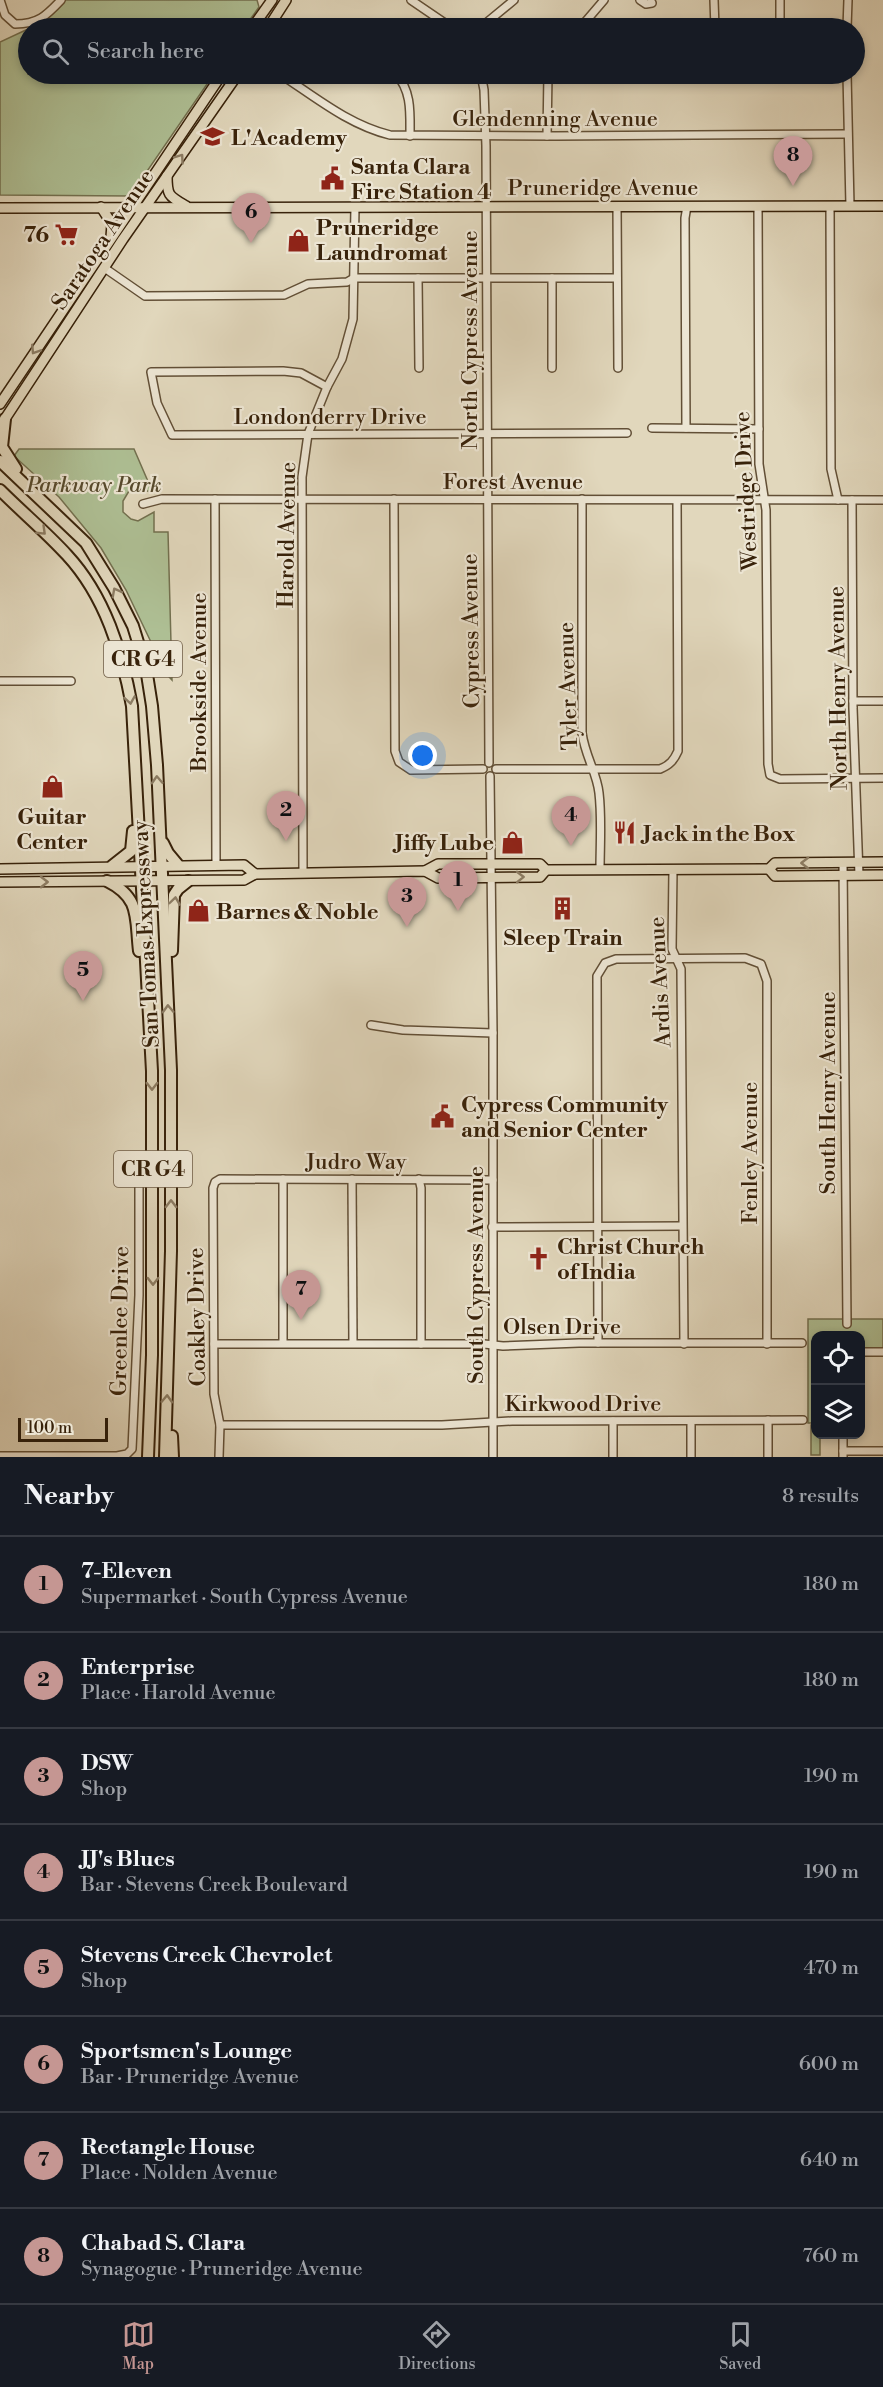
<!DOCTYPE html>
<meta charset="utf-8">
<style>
:root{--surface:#171b24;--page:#20242c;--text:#f1f3f6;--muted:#9ea1a6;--line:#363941;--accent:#c59692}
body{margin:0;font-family:"Libre Bodoni",serif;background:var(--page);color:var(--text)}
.controls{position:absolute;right:18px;bottom:18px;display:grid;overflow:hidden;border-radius:12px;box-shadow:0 3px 9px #0003}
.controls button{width:54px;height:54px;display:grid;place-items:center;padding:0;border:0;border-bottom:2px solid var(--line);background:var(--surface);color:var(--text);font:30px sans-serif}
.scale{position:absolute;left:18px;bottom:15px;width:90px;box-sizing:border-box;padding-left:6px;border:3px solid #38220a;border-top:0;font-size:16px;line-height:21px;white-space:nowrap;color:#38220a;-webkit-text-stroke:4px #ece5d3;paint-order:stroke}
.you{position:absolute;left:423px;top:756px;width:21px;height:21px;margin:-15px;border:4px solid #fff;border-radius:50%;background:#1a73e8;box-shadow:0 0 0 9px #1a73e833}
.badge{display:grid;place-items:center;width:39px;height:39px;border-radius:50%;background:var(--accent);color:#111;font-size:20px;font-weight:700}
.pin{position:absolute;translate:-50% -50px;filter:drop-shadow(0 2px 3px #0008)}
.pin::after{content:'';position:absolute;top:32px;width:21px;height:18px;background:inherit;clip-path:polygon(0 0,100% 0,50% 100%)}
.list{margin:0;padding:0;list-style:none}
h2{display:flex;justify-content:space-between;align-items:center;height:78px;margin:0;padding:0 24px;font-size:26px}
h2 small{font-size:20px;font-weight:400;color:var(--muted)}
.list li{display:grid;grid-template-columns:39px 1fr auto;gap:18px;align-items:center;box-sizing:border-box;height:96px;padding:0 24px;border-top:2px solid var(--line)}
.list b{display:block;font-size:22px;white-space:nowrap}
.list p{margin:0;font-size:20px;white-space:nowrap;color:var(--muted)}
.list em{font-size:20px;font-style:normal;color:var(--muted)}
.icon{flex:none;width:33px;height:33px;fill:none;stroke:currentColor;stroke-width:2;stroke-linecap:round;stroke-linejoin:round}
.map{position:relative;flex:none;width:883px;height:1457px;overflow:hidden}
.search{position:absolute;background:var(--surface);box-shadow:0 3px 9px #0003;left:18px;right:18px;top:18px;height:66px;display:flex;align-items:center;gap:15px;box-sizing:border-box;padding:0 21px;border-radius:33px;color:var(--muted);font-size:22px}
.sheet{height:846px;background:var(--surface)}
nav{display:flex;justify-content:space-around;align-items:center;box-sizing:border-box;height:84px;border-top:2px solid var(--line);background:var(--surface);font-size:16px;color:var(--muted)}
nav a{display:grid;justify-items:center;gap:3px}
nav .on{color:var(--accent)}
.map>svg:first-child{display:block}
.green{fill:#aebf94;stroke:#73704f;stroke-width:1.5}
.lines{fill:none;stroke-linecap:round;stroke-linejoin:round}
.minor-casing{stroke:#624f36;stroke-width:10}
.major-casing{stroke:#38220a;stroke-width:12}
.highway-casing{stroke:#38220a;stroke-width:14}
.minor{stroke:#ece5d3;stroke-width:7}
.major{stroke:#e1d7bc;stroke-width:9}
.highway{stroke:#e1d7bc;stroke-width:10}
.oneway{stroke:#8c7c63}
.labels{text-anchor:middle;stroke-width:4.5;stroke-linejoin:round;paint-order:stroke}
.shield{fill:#ece5d3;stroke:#6e5c46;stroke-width:1.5}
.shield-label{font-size:21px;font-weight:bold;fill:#38220a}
.street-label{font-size:22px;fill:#38220a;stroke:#ece5d3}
.poi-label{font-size:22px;font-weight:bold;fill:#38220a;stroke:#ece5d3;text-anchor:start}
.park-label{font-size:22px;font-style:italic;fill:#56492c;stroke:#ece5d3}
</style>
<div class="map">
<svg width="883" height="1457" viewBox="0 0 883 1457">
<rect width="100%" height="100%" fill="#e1d7bc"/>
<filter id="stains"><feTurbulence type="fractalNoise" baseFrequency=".00333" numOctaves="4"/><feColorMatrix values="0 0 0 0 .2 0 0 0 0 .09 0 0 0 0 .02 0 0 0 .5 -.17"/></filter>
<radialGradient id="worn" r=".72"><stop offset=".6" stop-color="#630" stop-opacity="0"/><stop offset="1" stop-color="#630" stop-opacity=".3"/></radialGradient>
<g class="green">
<polygon points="62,0 257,0 259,7 244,28 29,28"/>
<polygon points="28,29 28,74 214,74 130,196 0,195 0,42"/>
<polygon points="19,449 134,449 153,493 139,488 129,491 123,501 123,512 131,519 138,521 154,512 154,532 168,532 172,680 157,664 150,640 126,590 101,548 59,497 14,456"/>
<polygon points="808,1319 883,1319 883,1348 861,1348 860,1336 816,1336 815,1423 808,1423"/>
<polygon points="811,1425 815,1425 816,1434 820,1435 820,1455 811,1455"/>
</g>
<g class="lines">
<defs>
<g id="minor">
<path d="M 0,0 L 5,15 L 15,24 C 38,24 46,16 61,0"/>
<polyline points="411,0 452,28"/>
<polyline points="640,0 646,4 652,3"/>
<polyline points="714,0 715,28"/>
<polyline points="780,0 780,28"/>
<polyline points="480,28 514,0"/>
<polyline points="580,28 604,0"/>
<polyline points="847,28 848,0"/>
<path d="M 280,74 C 315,97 349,125 390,135 L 555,136 L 847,134"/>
<path d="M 396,74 C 412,91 410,114 410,136"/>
<polyline points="481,74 484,90 486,146 489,763"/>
<polyline points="847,74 850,206"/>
<polyline points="547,136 548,74"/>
<polyline points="617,206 618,368"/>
<polyline points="758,206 759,464 766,510 768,764 770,775 780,779 883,778"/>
<polyline points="830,206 831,469 838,500"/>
<polyline points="106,269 145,296 284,295 308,284 347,282 354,278 617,278"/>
<polyline points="418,278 419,368"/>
<polyline points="552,278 552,368"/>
<polyline points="327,387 301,373 283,371 151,372 157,403 172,435 627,433"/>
<polyline points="652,428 759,429"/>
<polyline points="686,428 685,218 687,206"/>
<polyline points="215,499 216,865"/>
<polyline points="394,499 395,751 399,762 411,770 483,769"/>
<path d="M 582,499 L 582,733 C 585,756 597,773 599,793 C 602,818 600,845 600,870"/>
<polyline points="852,500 853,708 859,875"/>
<polyline points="143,504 162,499 883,500"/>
<polyline points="0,681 71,681"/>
<polyline points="853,701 883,701"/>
<path d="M 496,769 L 660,769 C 670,765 674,760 678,751 L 677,501"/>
<polyline points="490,776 493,1033 493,1457"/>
<polyline points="843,862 847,1324"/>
<polyline points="673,870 672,949 681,969 684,1344"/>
<polyline points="303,872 302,477 308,434 327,387 342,359 353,319 355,207"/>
<polyline points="371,1025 403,1030 493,1033"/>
<polyline points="283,1179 283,1343"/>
<polyline points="352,1179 353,1343"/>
<polyline points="419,1179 421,1188 421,1344"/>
<polyline points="492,1227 682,1226"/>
<polyline points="598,1343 597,976 605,963 616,959 745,958 761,964 767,981 767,1344"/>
<polyline points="214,1344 484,1344 503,1346 579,1343 802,1343"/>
<polyline points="860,1352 883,1352"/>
<polyline points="768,1420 768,1457"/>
<polyline points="613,1421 613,1457"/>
<polyline points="691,1421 691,1457"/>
<polyline points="220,1425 442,1425 512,1421 803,1420"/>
<polyline points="843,1434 843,1457"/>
<polyline points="843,1451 883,1451"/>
<polyline points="0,1456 117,1456 127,1454 132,1449 139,1295 139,1180 136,1167"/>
<polyline points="219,1457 220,1425 214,1394 213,1188 215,1182 220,1179 493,1180"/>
</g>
<g id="major">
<polyline points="252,28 272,0"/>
<polyline points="268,28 286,0"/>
<path d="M 167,176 C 167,196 169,196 186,206"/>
<polyline points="101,207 112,224 111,237"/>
<polyline points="0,208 883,206"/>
<polyline points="0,404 222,74"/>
<polyline points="1,425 123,239 238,74"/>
<polyline points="0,869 244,865 255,874"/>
<polyline points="769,869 775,876 883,875"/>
<polyline points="425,871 438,864 540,864 546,870 769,869 775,863 883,862"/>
<polyline points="0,882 244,880 255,874 425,871 438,878 540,877 546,870"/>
</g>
<g id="highway">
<polyline points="5,419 2,447 16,469"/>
<polyline points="0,461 86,543 114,588 133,626 146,668 152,706 157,765 171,1070 171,1251 165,1457"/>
<path d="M 0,490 C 22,512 46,532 67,555 C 105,596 122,652 132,706 L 152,1071 L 152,1355 L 148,1457"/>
<polyline points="163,843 168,853 178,865"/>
<polyline points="112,866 131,851 133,831"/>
<path d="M 107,881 C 141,898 135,917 139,951"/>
<polyline points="172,951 174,895 178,889 188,881"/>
<polyline points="172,1436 173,1457"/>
</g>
</defs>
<use href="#minor" class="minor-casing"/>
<use href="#major" class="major-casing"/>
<use href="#highway" class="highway-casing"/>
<use href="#minor" class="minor"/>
<use href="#major" class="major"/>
<use href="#highway" class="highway"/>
</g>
<defs><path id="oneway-chevron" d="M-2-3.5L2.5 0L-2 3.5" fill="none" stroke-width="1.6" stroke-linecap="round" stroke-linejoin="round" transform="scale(1.5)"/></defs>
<g class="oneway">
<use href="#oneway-chevron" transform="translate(180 158) rotate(-55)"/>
<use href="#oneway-chevron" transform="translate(35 350) rotate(123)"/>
<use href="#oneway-chevron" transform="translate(42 531) rotate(44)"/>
<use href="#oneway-chevron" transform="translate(116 592) rotate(-118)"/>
<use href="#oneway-chevron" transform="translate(130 700) rotate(81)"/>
<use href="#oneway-chevron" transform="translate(157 780) rotate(-93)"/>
<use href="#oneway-chevron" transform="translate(805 863) rotate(180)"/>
<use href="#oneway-chevron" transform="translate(520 877) rotate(-1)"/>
<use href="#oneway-chevron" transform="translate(44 882)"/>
<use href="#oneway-chevron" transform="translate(175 901) rotate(-82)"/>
<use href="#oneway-chevron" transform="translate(168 1009) rotate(-92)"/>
<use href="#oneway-chevron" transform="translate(152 1086) rotate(90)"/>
<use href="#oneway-chevron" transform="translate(171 1204) rotate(-90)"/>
<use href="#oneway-chevron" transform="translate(153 1281) rotate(90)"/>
<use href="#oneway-chevron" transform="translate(167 1399) rotate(-88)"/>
</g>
<defs>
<symbol id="school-bare" viewBox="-9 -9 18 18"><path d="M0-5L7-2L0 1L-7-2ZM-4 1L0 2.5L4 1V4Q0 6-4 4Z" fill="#8f2418" stroke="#ece5d3" stroke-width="2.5" paint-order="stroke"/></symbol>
<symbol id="civic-bare" viewBox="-9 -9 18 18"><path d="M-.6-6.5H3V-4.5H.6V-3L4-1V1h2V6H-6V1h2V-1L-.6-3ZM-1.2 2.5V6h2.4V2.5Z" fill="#8f2418" stroke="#ece5d3" stroke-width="2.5" paint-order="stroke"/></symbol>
<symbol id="supermarket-bare" viewBox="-9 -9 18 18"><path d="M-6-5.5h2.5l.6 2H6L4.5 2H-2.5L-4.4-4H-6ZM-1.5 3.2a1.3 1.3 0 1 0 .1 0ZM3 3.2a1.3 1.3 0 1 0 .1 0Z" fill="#8f2418" stroke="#ece5d3" stroke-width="2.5" paint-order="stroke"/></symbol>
<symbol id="shop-bare" viewBox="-9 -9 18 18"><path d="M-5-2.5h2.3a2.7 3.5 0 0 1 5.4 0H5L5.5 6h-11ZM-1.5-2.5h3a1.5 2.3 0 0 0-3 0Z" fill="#8f2418" stroke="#ece5d3" stroke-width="2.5" paint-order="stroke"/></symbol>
<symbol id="restaurant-bare" viewBox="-9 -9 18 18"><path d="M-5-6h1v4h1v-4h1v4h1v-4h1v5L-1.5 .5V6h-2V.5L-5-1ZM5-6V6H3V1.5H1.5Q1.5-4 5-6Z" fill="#8f2418" stroke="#ece5d3" stroke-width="2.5" paint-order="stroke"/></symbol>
<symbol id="building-bare" viewBox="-9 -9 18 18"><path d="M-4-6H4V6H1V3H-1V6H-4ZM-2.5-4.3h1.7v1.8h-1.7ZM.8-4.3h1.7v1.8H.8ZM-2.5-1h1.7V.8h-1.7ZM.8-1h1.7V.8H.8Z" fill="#8f2418" stroke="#ece5d3" stroke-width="2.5" paint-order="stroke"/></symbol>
<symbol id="church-bare" viewBox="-9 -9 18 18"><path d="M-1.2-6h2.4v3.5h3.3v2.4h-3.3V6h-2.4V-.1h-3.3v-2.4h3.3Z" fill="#8f2418" stroke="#ece5d3" stroke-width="2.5" paint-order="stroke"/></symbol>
</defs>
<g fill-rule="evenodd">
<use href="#school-bare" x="196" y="120" width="33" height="33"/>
<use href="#civic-bare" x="316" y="162" width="33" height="33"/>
<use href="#supermarket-bare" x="50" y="218" width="33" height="33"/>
<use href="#shop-bare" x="282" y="224" width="33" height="33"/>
<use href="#shop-bare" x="36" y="770" width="33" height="33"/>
<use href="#restaurant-bare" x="608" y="816" width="33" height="33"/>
<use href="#shop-bare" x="496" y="826" width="33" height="33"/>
<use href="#building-bare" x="546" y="892" width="33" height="33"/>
<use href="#shop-bare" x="182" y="894" width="33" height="33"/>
<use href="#civic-bare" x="426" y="1100" width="33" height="33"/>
<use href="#church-bare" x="522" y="1242" width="33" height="33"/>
</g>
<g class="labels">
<g class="shield">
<rect x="104" y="641" width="78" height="36" rx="4.5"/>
<rect x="114" y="1151" width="78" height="36" rx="4.5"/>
</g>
<g class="shield-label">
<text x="143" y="666">CR G4</text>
<text x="153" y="1176">CR G4</text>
</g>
<g class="street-label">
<text x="555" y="126">Glendenning Avenue</text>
<text x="603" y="195">Pruneridge Avenue</text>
<text transform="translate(102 239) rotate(-56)" y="8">Saratoga Avenue</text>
<text transform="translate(469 340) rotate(-90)" y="8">North Cypress Avenue</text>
<text x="330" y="424">Londonderry Drive</text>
<text x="513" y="489">Forest Avenue</text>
<text transform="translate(745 491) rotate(-93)" y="8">Westridge Drive</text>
<text transform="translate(286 535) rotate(-89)" y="8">Harold Avenue</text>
<text transform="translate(470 631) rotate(-91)" y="8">Cypress Avenue</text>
<text transform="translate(198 682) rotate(-90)" y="8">Brookside Avenue</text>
<text transform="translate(567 686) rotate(-92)" y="8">Tyler Avenue</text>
<text transform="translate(837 688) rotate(-91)" y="8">North Henry Avenue</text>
<text transform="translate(145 934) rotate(-93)" y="8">San Tomas Expressway</text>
<text transform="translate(659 982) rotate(-93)" y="8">Ardis Avenue</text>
<text transform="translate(827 1093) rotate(-90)" y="8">South Henry Avenue</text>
<text transform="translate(749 1153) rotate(-90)" y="8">Fenley Avenue</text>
<text x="356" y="1169">Judro Way</text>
<text transform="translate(475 1275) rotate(-90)" y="8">South Cypress Avenue</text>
<text transform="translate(196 1317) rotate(-91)" y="8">Coakley Drive</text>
<text transform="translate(119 1321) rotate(-89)" y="8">Greenlee Drive</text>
<text x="562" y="1334">Olsen Drive</text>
<text x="583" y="1411">Kirkwood Drive</text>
</g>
<g class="poi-label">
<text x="231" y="145">L'Academy</text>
<text x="351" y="174">Santa Clara<tspan x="351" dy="25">Fire Station 4</tspan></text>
<text x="316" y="235">Pruneridge<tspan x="316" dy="25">Laundromat</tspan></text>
<text x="49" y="242" text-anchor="end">76</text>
<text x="52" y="824" text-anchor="middle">Guitar<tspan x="52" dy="25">Center</tspan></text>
<text x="643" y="841">Jack in the Box</text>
<text x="494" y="850" text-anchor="end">Jiffy Lube</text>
<text x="216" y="919">Barnes &amp; Noble</text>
<text x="563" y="945" text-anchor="middle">Sleep Train</text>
<text x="461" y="1112">Cypress Community<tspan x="461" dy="25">and Senior Center</tspan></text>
<text x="557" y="1254">Christ Church<tspan x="557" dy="25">of India</tspan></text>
</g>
<g class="park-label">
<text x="94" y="492">Parkway Park</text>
</g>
</g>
<rect width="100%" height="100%" filter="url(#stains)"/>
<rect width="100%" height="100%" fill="url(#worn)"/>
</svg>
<div class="controls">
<button><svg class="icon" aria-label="locate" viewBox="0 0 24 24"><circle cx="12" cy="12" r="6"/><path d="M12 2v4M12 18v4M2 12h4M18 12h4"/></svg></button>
<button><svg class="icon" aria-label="layers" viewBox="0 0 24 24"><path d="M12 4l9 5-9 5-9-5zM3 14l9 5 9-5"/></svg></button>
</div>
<div class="scale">100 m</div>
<div class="you"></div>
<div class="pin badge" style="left:458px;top:911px">1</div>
<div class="pin badge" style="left:286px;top:841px">2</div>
<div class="pin badge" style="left:407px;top:927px">3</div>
<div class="pin badge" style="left:571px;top:846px">4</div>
<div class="pin badge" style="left:83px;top:1001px">5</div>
<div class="pin badge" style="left:251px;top:243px">6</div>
<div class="pin badge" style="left:301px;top:1320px">7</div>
<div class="pin badge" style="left:793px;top:186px">8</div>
<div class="search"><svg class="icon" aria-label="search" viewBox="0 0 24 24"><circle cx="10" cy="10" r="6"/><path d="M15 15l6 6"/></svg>Search here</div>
</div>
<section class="sheet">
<h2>Nearby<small>8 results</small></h2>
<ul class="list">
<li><span class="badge">1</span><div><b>7-Eleven</b><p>Supermarket · South Cypress Avenue</p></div><em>180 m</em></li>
<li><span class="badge">2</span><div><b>Enterprise</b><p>Place · Harold Avenue</p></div><em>180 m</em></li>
<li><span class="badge">3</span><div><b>DSW</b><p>Shop</p></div><em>190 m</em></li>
<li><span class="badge">4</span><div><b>JJ's Blues</b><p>Bar · Stevens Creek Boulevard</p></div><em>190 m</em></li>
<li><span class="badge">5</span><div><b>Stevens Creek Chevrolet</b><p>Shop</p></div><em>470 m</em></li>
<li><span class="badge">6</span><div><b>Sportsmen's Lounge</b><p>Bar · Pruneridge Avenue</p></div><em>600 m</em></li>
<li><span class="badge">7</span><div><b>Rectangle House</b><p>Place · Nolden Avenue</p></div><em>640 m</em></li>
<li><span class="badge">8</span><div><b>Chabad S. Clara</b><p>Synagogue · Pruneridge Avenue</p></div><em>760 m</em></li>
</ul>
</section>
<nav>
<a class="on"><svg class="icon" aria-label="map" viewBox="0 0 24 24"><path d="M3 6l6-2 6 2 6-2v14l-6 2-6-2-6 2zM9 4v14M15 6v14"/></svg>Map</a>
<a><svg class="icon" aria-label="directions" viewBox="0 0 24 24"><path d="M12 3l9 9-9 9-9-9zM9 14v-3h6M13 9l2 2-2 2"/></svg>Directions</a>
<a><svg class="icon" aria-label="saved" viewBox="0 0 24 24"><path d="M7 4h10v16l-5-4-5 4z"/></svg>Saved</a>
</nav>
